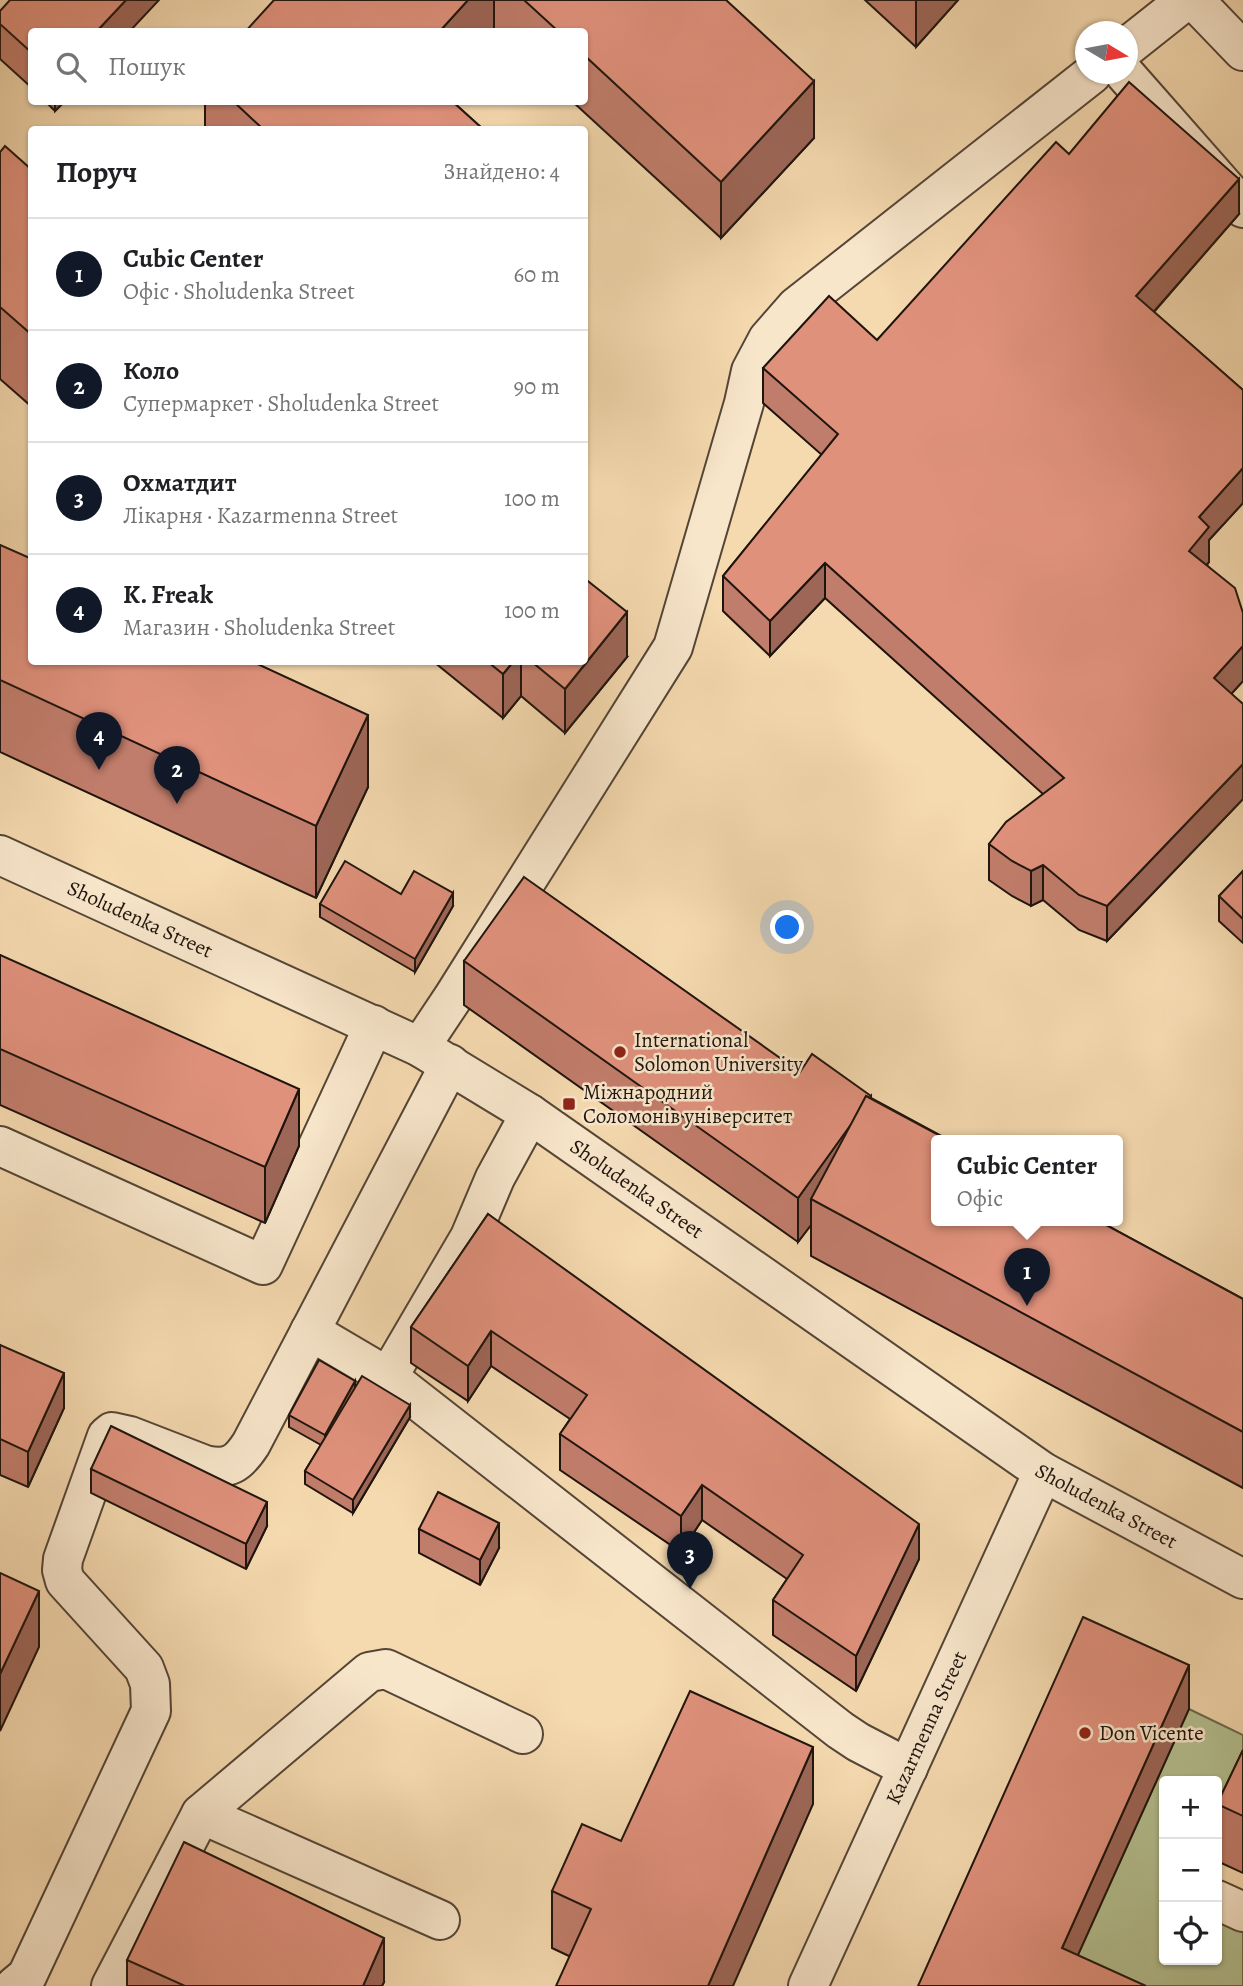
<!DOCTYPE html>
<html lang="uk">
<meta charset="utf-8">
<style>
:root{--surface:#fff;--page:#f2f2f2;--text:#202124;--muted:#757577;--line:#e0e0e0;--accent:#111827}
body{margin:0;font-family:Alegreya,serif;background:var(--page);color:var(--text)}
.controls{position:absolute;right:21px;bottom:21px;display:grid;overflow:hidden;border-radius:7px;box-shadow:0 2px 5px #0004}
.controls button{width:63px;height:63px;display:grid;place-items:center;padding:0;border:0;border-bottom:2px solid var(--line);background:var(--surface);color:var(--text);font:35px sans-serif}
.compass{position:absolute;left:1075px;top:21px;width:63px;height:63px;border-radius:50%;background:var(--surface);box-shadow:0 2px 5px #0004;rotate:100deg}
.you{position:absolute;left:788px;top:928px;width:24px;height:24px;margin:-18px;border:5px solid #fff;border-radius:50%;background:#1a73e8;box-shadow:0 0 0 10px #1a73e833}
.badge{display:grid;place-items:center;width:46px;height:46px;border-radius:50%;background:var(--accent);color:#fff;font-size:23px;font-weight:700}
.pin{position:absolute;translate:-50% -58px;filter:drop-shadow(0 2px 4px #0008)}
.pin::after{content:'';position:absolute;top:37px;width:24px;height:21px;background:inherit;clip-path:polygon(0 0,100% 0,50% 100%)}
.popup{position:absolute;left:931px;top:1135px;width:192px;height:91px;box-sizing:border-box;display:grid;place-content:center;border-radius:7px;background:var(--surface);filter:drop-shadow(0 2px 5px #0005);font-size:23px;white-space:nowrap;color:var(--muted)}
.popup b{font-size:26px;color:var(--text)}
.popup::after{content:'';position:absolute;left:50%;top:100%;margin-left:-14px;border:14px solid transparent;border-top-color:var(--surface)}
.list{margin:0;padding:0;list-style:none}
h2{display:flex;justify-content:space-between;align-items:center;height:91px;margin:0;padding:0 28px;font-size:30px}
h2 small{font-size:23px;font-weight:400;color:var(--muted)}
.list li{display:grid;grid-template-columns:46px 1fr auto;gap:21px;align-items:center;box-sizing:border-box;height:112px;padding:0 28px;border-top:2px solid var(--line)}
.list b{display:block;font-size:26px;white-space:nowrap}
.list p{margin:0;font-size:23px;white-space:nowrap;color:var(--muted)}
.list em{font-size:23px;font-style:normal;color:var(--muted)}
.icon{flex:none;width:38px;height:38px;fill:none;stroke:currentColor;stroke-width:2;stroke-linecap:round;stroke-linejoin:round}
.map{position:relative;flex:none;width:1243px;height:1986px;overflow:hidden}
.search{position:absolute;background:var(--surface);box-shadow:0 2px 5px #0004;left:28px;top:28px;width:560px;height:77px;display:flex;align-items:center;gap:18px;box-sizing:border-box;padding:0 24px;border-radius:7px;color:var(--muted);font-size:26px}
.panel{position:absolute;background:var(--surface);box-shadow:0 2px 5px #0004;left:28px;top:126px;width:560px;height:539px;border-radius:7px}
.map>svg:first-child{display:block}
.green{fill:#b5c090;stroke:#6a6a4e;stroke-width:2}
.lines{fill:none;stroke-linecap:round;stroke-linejoin:round}
.minor-casing{stroke:#544536;stroke-width:42}
.minor{stroke:#f8e6cb;stroke-width:38}
.wall{fill:#c17d6b;stroke:#1f140d;stroke-width:2}
.shaded-wall{fill:#9d6657;stroke:#1f140d;stroke-width:2}
.building{fill:#e0917c;stroke:#1f140d;stroke-width:2}
.poi-dot{fill:#8f2418;stroke:#f8e6cb;stroke-width:2.5}
.labels{text-anchor:middle;stroke-width:5;stroke-linejoin:round;paint-order:stroke}
.street-label{font-size:21px;fill:#1f140d;stroke:#f8e6cb}
.poi-label{font-size:21px;fill:#1f140d;stroke:#f8e6cb;text-anchor:start}
</style>
<div class="map">
<svg width="1243" height="1986" viewBox="0 0 1243 1986">
<rect width="100%" height="100%" fill="#f5d9af"/>
<filter id="stains"><feTurbulence type="fractalNoise" baseFrequency=".00286" numOctaves="4"/><feColorMatrix values="0 0 0 0 .2 0 0 0 0 .09 0 0 0 0 .02 0 0 0 .5 -.17"/></filter>
<radialGradient id="worn" r=".72"><stop offset=".6" stop-color="#630" stop-opacity="0"/><stop offset="1" stop-color="#630" stop-opacity=".3"/></radialGradient>
<polygon class="green" points="1189,1709 1243,1735 1243,1806 1217,1862 1217,1781 1164,1781 1164,1960 1217,1960 1217,1890 1243,1919 1243,1986 1064,1986"/>
<g class="lines">
<defs>
<g id="minor">
<polyline points="1194,0 1243,51"/>
<polyline points="1128,46 1186,0"/>
<polyline points="1125,74 1243,208"/>
<path id="s1" d="M 0,855 L 420,1047 L 530,1114 L 1043,1472 L 1243,1579"/>
<polyline points="420,1047 454,996 673,647 744,403 751,371 768,339 796,307 1092,74"/>
<polyline points="0,1146 263,1265 374,1025"/>
<polyline points="310,1331 388,1377 840,1730 858,1742 908,1768"/>
<polyline points="388,1377 470,1237 495,1178 530,1114"/>
<polyline points="201,1814 440,1920"/>
<polyline points="1217,1900 1243,1912"/>
<path d="M 15,1986 L 27,1976 L 151,1711 L 150,1684 L 144,1668 L 65,1581 L 62,1570 L 63,1559 L 107,1436 L 112,1432 L 130,1436 L 205,1465 C 229,1470 238,1464 251,1444 L 450,1064"/>
<polyline points="111,1986 201,1814 369,1672 386,1669 523,1734"/>
<path id="s2" d="M 808,1986 L 1043,1472"/>
</g>
</defs>
<use href="#minor" class="minor-casing"/>
<use href="#minor" class="minor"/>
</g>
<g class="wall">
<polygon points="274,0 726,0 814,138 721,238 573,102 584,102 584,32 497,32 494,29"/>
<polygon points="865,0 958,0 916,47"/>
<polygon points="0,11 32,32 32,88 0,59"/>
<polygon points="46,102 64,102 55,111"/>
<polygon points="205,102 453,102 484,130 205,130"/>
<polygon points="0,152 32,170 32,407 0,379"/>
<polygon points="1069,154 1239,214 1154,312 1243,390 1243,503 1209,540 1209,562 1207,565 1243,613 1243,681 1231,694 1243,704 1243,799 1107,941 1079,930 1043,900 1031,906 1012,896 989,880 989,844 1043,794 825,598 770,656 723,611 723,576 822,455 763,403 763,368 877,340"/>
<polygon points="0,545 368,787 316,898 0,752"/>
<polygon points="627,657 565,733 521,696 503,718 434,662 584,662"/>
<polygon points="1243,871 1243,943 1219,921 1219,896"/>
<polygon points="401,894 453,906 415,972 320,917 320,904"/>
<polygon points="0,955 299,1146 265,1223 0,1105"/>
<polygon points="464,961 800,1072 871,1098 1243,1299 1243,1488 811,1256 811,1225 798,1242 464,1005"/>
<polygon points="488,1214 919,1559 856,1691 773,1635 773,1600 787,1579 702,1520 681,1552 560,1470 560,1434 570,1419 491,1366 468,1401 411,1363 411,1327"/>
<polygon points="0,1345 64,1408 28,1487 0,1475"/>
<polygon points="355,1386 410,1417 353,1513 305,1484 305,1471 321,1445 289,1427 289,1415"/>
<polygon points="91,1469 267,1526 246,1569 91,1493"/>
<polygon points="419,1529 499,1548 480,1585 419,1553"/>
<polygon points="1243,1750 1243,1873 1217,1861 1217,1804"/>
<polygon points="813,1804 569,1956 552,1948 552,1891 621,1841"/>
<polygon points="127,1960 384,1982 382,1986 127,1986"/>
</g>
<g class="shaded-wall">
<polygon points="126,0 159,0 129,32 96,32"/>
<polygon points="468,0 494,0 494,29 491,32 439,32"/>
<polygon points="916,0 958,0 916,47"/>
<polygon points="814,81 814,138 721,238 721,182"/>
<polygon points="55,102 64,102 55,111"/>
<polygon points="1239,179 1239,214 1136,332 1136,296"/>
<polygon points="1243,468 1243,503 1209,540 1209,562 1189,586 1189,551 1199,517"/>
<polygon points="825,563 825,598 770,656 770,621"/>
<polygon points="627,612 627,657 565,733 565,689"/>
<polygon points="1243,646 1243,681 1214,713 1214,678"/>
<polygon points="513,662 521,662 521,696 503,718 503,674"/>
<polygon points="368,715 368,787 316,898 316,826"/>
<polygon points="1243,764 1243,799 1107,941 1107,906"/>
<polygon points="1043,865 1043,900 1031,906 1031,871"/>
<polygon points="453,893 453,906 415,972 415,959"/>
<polygon points="299,1089 299,1146 265,1223 265,1167"/>
<polygon points="871,1096 871,1140 811,1199 811,1225 798,1242 798,1198"/>
<polygon points="491,1331 491,1366 468,1401 468,1366"/>
<polygon points="64,1373 64,1408 28,1487 28,1452"/>
<polygon points="355,1381 355,1393 325,1448 325,1435"/>
<polygon points="410,1405 410,1417 353,1513 353,1500"/>
<polygon points="702,1485 702,1520 681,1552 681,1516"/>
<polygon points="267,1502 267,1526 246,1569 246,1544"/>
<polygon points="499,1523 499,1548 480,1585 480,1560"/>
<polygon points="919,1524 919,1559 856,1691 856,1656"/>
<polygon points="39,1591 39,1647 0,1731 0,1674"/>
<polygon points="1189,1665 1189,1709 1064,1986 1062,1948"/>
<polygon points="813,1747 813,1804 733,1986 708,1986"/>
<polygon points="384,1938 384,1982 382,1986 363,1986"/>
</g>
<g class="building">
<polygon points="10,0 126,0 96,32 32,32 32,53 0,24 0,11"/>
<polygon points="274,0 468,0 439,32 245,32"/>
<polygon points="524,0 726,0 814,81 721,182 584,55 584,32 559,32"/>
<polygon points="1129,82 1239,179 1136,296 1243,390 1243,468 1199,517 1209,527 1189,551 1235,588 1243,613 1243,646 1214,678 1243,704 1243,764 1107,906 1079,895 1043,865 1031,871 1012,861 989,844 1006,822 1064,778 825,563 770,621 723,576 838,434 763,368 829,296 877,340 1056,142 1069,154"/>
<polygon points="234,102 453,102 484,130 264,130"/>
<polygon points="5,146 32,170 32,335 0,307 0,152"/>
<polygon points="0,545 32,559 32,662 253,662 368,715 316,826 0,680"/>
<polygon points="584,578 627,612 565,689 532,662 584,662"/>
<polygon points="488,662 513,662 503,674"/>
<polygon points="345,861 401,894 414,871 453,893 415,959 320,904"/>
<polygon points="1243,871 1243,919 1219,896"/>
<polygon points="524,877 800,1072 812,1054 871,1096 870,1098 866,1096 852,1123 798,1198 464,961"/>
<polygon points="0,955 299,1089 265,1167 0,1049"/>
<polygon points="866,1096 948,1140 936,1140 936,1220 1097,1220 1243,1299 1243,1432 811,1199"/>
<polygon points="488,1214 919,1524 856,1656 773,1600 803,1555 702,1485 681,1516 560,1434 587,1395 491,1331 468,1366 411,1327"/>
<polygon points="0,1345 64,1373 28,1452 0,1439"/>
<polygon points="319,1360 355,1381 325,1435 289,1415"/>
<polygon points="362,1376 410,1405 353,1500 305,1471"/>
<polygon points="111,1426 267,1502 246,1544 91,1469"/>
<polygon points="438,1492 499,1523 480,1560 419,1529"/>
<polygon points="0,1573 39,1591 0,1674"/>
<polygon points="1083,1617 1189,1665 1062,1948 1146,1986 918,1986"/>
<polygon points="690,1691 813,1747 708,1986 556,1986 591,1909 552,1891 582,1824 621,1841"/>
<polygon points="1243,1750 1243,1816 1217,1804"/>
<polygon points="184,1842 384,1938 363,1986 185,1986 127,1960"/>
</g>
<g class="poi-dot">
<circle cx="620" cy="1052" r="7"/>
<rect x="562" y="1097" width="14" height="14" rx="3.5"/>
<circle cx="1085" cy="1733" r="7"/>
</g>
<g class="labels">
<g class="street-label">
<text dy="7" stroke="none"><textPath href="#s1" startOffset="154">Sholudenka Street</textPath></text>
<text dy="7" stroke="none"><textPath href="#s1" startOffset="721">Sholudenka Street</textPath></text>
<text dy="7" stroke="none"><textPath href="#s1" startOffset="1288">Sholudenka Street</textPath></text>
<text dy="7" stroke="none"><textPath href="#s2" startOffset="284">Kazarmenna Street</textPath></text>
</g>
<g class="poi-label">
<text x="634" y="1047">International<tspan x="634" dy="24">Solomon University</tspan></text>
<text x="583" y="1099">Міжнародний<tspan x="583" dy="24">Соломонів університет</tspan></text>
<text x="1099" y="1740">Don Vicente</text>
</g>
</g>
<rect width="100%" height="100%" filter="url(#stains)"/>
<rect width="100%" height="100%" fill="url(#worn)"/>
</svg>
<div class="controls">
<button>+</button>
<button>−</button>
<button><svg class="icon" aria-label="locate" viewBox="0 0 24 24"><circle cx="12" cy="12" r="6"/><path d="M12 2v4M12 18v4M2 12h4M18 12h4"/></svg></button>
</div>
<svg class="compass" viewBox="-18 -18 36 36"><path d="M0-13l5 13h-10z" fill="#e53935"/><path d="M0 13l5-13h-10z" fill="#757577"/></svg>
<div class="you"></div>
<div class="pin badge" style="left:1027px;top:1306px">1</div>
<div class="popup"><b>Cubic Center</b>Офіс</div>
<div class="pin badge" style="left:177px;top:804px">2</div>
<div class="pin badge" style="left:690px;top:1589px">3</div>
<div class="pin badge" style="left:99px;top:770px">4</div>
<div class="search"><svg class="icon" aria-label="search" viewBox="0 0 24 24"><circle cx="10" cy="10" r="6"/><path d="M15 15l6 6"/></svg>Пошук</div>
<section class="panel">
<h2>Поруч<small>Знайдено: 4</small></h2>
<ul class="list">
<li><span class="badge">1</span><div><b>Cubic Center</b><p>Офіс · Sholudenka Street</p></div><em>60 m</em></li>
<li><span class="badge">2</span><div><b>Коло</b><p>Супермаркет · Sholudenka Street</p></div><em>90 m</em></li>
<li><span class="badge">3</span><div><b>Охматдит</b><p>Лікарня · Kazarmenna Street</p></div><em>100 m</em></li>
<li><span class="badge">4</span><div><b>K. Freak</b><p>Магазин · Sholudenka Street</p></div><em>100 m</em></li>
</ul>
</section>
</div>
